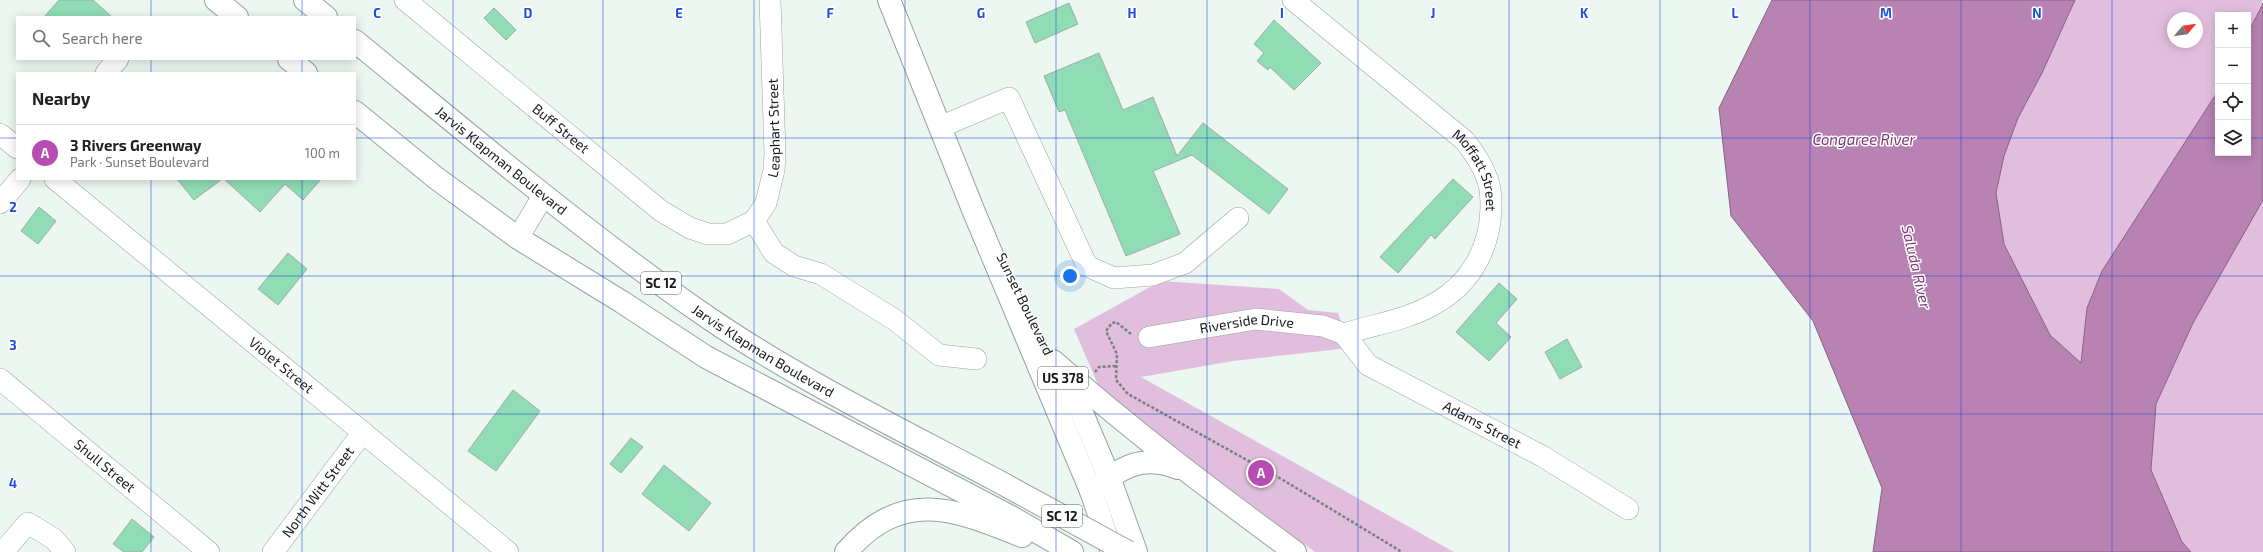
<!DOCTYPE html>
<meta charset="utf-8">
<style>
:root{--surface:#fff;--page:#f6f6f6;--text:#222;--muted:#767676;--line:#e0e0e0;--accent:#b64daf}
body{margin:0;font-family:"Exo 2",sans-serif;background:var(--page);color:var(--text)}
.controls{position:absolute;right:12px;top:12px;display:grid;overflow:hidden;border-radius:0px;box-shadow:0 2px 10px #0003}
.controls button{width:36px;height:36px;display:grid;place-items:center;padding:0;border:0;border-bottom:1px solid var(--line);background:var(--surface);color:var(--text);font:20px sans-serif}
.compass{position:absolute;left:2167px;top:12px;width:36px;height:36px;border-radius:50%;background:var(--surface);box-shadow:0 2px 10px #0003;rotate:61deg}
.you{position:absolute;left:1070px;top:276px;width:14px;height:14px;margin:-10px;border:3px solid #fff;border-radius:50%;background:#1a73e8;box-shadow:0 0 0 6px #1a73e833}
.badge{display:grid;place-items:center;width:26px;height:26px;border-radius:50%;background:var(--accent);color:#fff;font-size:13px;font-weight:700}
.pin{position:absolute;translate:-50% -50%;border:2px solid #fff;box-shadow:0 1px 4px #0006}
.list{margin:0;padding:0;list-style:none}
h2{display:flex;justify-content:space-between;align-items:center;height:52px;margin:0;padding:0 16px;font-size:17px}
h2 small{font-size:13px;font-weight:400;color:var(--muted)}
.list li{display:grid;grid-template-columns:26px 1fr auto;gap:12px;align-items:center;box-sizing:border-box;height:56px;padding:0 16px;border-top:1px solid var(--line)}
.list b{display:block;font-size:15px;white-space:nowrap}
.list p{margin:0;font-size:13px;white-space:nowrap;color:var(--muted)}
.list em{font-size:13px;font-style:normal;color:var(--muted)}
.icon{flex:none;width:22px;height:22px;fill:none;stroke:currentColor;stroke-width:2;stroke-linecap:round;stroke-linejoin:round}
.map{position:relative;flex:none;width:2263px;height:552px;overflow:hidden}
.search{position:absolute;background:var(--surface);box-shadow:0 2px 10px #0003;left:16px;top:16px;width:340px;height:44px;display:flex;align-items:center;gap:10px;box-sizing:border-box;padding:0 14px;border-radius:0px;color:var(--muted);font-size:15px}
.panel{position:absolute;background:var(--surface);box-shadow:0 2px 10px #0003;left:16px;top:72px;width:340px;height:108px;border-radius:0px}
.map>svg:first-child{display:block}
.green{fill:#e1bedd;fill-rule:evenodd}
.water{fill:#b882b2;stroke:#876384}
.building{fill:#90dcb5;stroke:#a1aca6}
.lines{fill:none;stroke-linecap:round;stroke-linejoin:round}
.minor-casing{stroke:#98a39d;stroke-width:22}
.major-casing{stroke:#98a39d;stroke-width:24}
.highway-casing{stroke:#98a39d;stroke-width:24}
.path{stroke:#78807c;stroke-width:2.5;stroke-dasharray:3 2;stroke-linecap:butt}
.minor{stroke:#fff;stroke-width:21}
.major{stroke:#fff;stroke-width:22}
.highway{stroke:#fff;stroke-width:22}
.highway-bridge-casing{stroke:#98a39d;stroke-width:24;stroke-linecap:butt}
.highway-bridge{stroke:#fff;stroke-width:22}
.grid{fill:none;stroke:#1d4ed8;stroke-width:1;stroke-opacity:0.55}
.labels{text-anchor:middle;stroke-width:3;stroke-linejoin:round;paint-order:stroke}
.shield{fill:#fff;stroke:#5c5f5d;stroke-width:1}
.shield-label{font-size:13px;font-weight:bold;fill:#161a18}
.street-label{font-size:14px;fill:#161a18;stroke:#fff}
.water-label{font-size:15px;font-style:italic;fill:#7b3976;stroke:#fff}
.grid-label{font-size:13px;text-anchor:middle;font-weight:bold;fill:#1d4ed8;stroke:#fff;stroke-width:3;stroke-linejoin:round;paint-order:stroke}
</style>
<div class="map">
<svg width="2263" height="552" viewBox="0 0 2263 552">
<rect width="100%" height="100%" fill="#ebf7f0"/>
<g class="green">
<path d="M 2075,0 L 2263,0 L 2248,33 L 2248,15 L 2218,15 L 2218,91 L 2102,271 L 2087,308 L 2082,364 L 2050,335 L 2004,243 L 1996,193 L 2004,156 L 2018,118 L 2042,73 ZM 2173,18 L 2197,18 L 2197,42 L 2173,42 Z"/>
<polygon points="2263,200 2263,552 2191,552 2182,543 2151,470 2156,404 2193,323"/>
<polygon points="1161,281 1279,289 1308,310 1338,313 1349,348 1233,361 1141,377 1454,552 1315,552 1102,394 1074,329"/>
</g>
<polygon class="water" points="1772,0 2075,0 2042,73 2018,118 2004,156 1996,193 2004,244 2050,335 2081,363 2087,308 2102,271 2218,91 2218,153 2248,153 2248,33 2263,3 2263,200 2193,323 2156,404 2151,470 2182,542 2191,552 1873,552 1882,488 1813,321 1731,216 1719,108"/>
<g class="building">
<polygon points="59,0 93,0 112,17 44,17"/>
<polygon points="1069,3 1078,24 1035,43 1026,22"/>
<polygon points="494,8 516,30 506,40 484,18"/>
<polygon points="1274,20 1321,63 1294,90 1270,67 1268,70 1257,61 1264,53 1254,44"/>
<polygon points="1099,53 1123,110 1153,97 1177,156 1203,123 1288,189 1269,214 1192,155 1153,171 1180,234 1126,256 1065,110 1059,112 1044,76"/>
<polygon points="177,179 222,179 194,200"/>
<polygon points="224,179 321,179 303,200 285,184 260,212"/>
<polygon points="1453,179 1473,197 1435,239 1431,235 1398,273 1380,257"/>
<polygon points="39,207 56,221 38,244 21,231"/>
<polygon points="288,253 307,269 278,305 258,289"/>
<polygon points="1499,283 1517,299 1496,323 1511,337 1489,361 1456,332"/>
<polygon points="1567,339 1582,367 1560,379 1545,352"/>
<polygon points="513,390 540,411 496,471 468,451"/>
<polygon points="631,438 643,447 621,473 610,464"/>
<polygon points="664,465 711,503 689,531 642,494"/>
<polygon points="132,519 154,537 142,552 124,552 113,544"/>
</g>
<g class="lines">
<defs>
<g id="minor">
<path id="s1" d="M 405,0 L 661,211 L 690,228 L 708,234 L 727,234 L 754,221 L 766,203 L 774,170 L 775,154 L 770,0"/>
<path id="s2" d="M 1293,0 L 1464,140 C 1474,152 1483,166 1488,181 C 1491,189 1491,200 1491,208 C 1490,248 1471,283 1436,303 C 1408,320 1375,324 1344,334"/>
<polyline points="106,73 118,59"/>
<polyline points="940,127 1009,98 1087,266 1114,278 1153,275 1185,263 1238,218"/>
<polyline points="0,134 17,148"/>
<path id="s3" d="M 55,179 L 508,552"/>
<polyline points="0,203 20,179"/>
<polyline points="754,221 774,253 794,266 821,274 895,320 939,355 976,359"/>
<polyline points="518,238 543,196"/>
<path id="s4" d="M 1344,334 L 1368,365 L 1542,456 L 1628,509"/>
<path id="s5" d="M 1149,337 L 1256,319 L 1323,326 L 1344,334"/>
<path id="s6" d="M 0,379 L 209,552"/>
<polyline points="8,546 28,523 54,539 65,552"/>
<path id="s7" d="M 273,552 L 363,432"/>
</g>
<g id="major">
<polyline points="889,0 974,212 1091,491 1112,552"/>
<polyline points="1054,363 1082,413 1109,477 1136,552"/>
</g>
<g id="highway">
<polyline points="216,0 237,17"/>
<polyline points="305,0 326,17"/>
<path id="s8" d="M 355,41 C 471,136 586,234 710,319 C 800,380 900,429 996,480"/>
<polyline points="289,59 306,73"/>
<polyline points="355,112 436,178 518,238 622,302 706,357 1011,517 1072,552"/>
<path d="M 1053,361 C 1130,429 1212,491 1295,552"/>
<path d="M 1091,491 C 1120,469 1140,453 1178,468"/>
<path d="M 846,552 C 902,488 953,508 1022,536"/>
</g>
</defs>
<use href="#minor" class="minor-casing"/>
<use href="#major" class="major-casing"/>
<use href="#highway" class="highway-casing"/>
<g class="path">
<polyline points="1131,334 1116,322 1112,323 1106,331 1117,354 1116,380 1128,394 1283,480 1402,552"/>
<polyline points="1095,372 1099,367 1117,366"/>
</g>
<use href="#minor" class="minor"/>
<use href="#major" class="major"/>
<use href="#highway" class="highway"/>
<defs>
<polyline id="highway-bridge" points="996,480 1128,552"/>
</defs>
<use href="#highway-bridge" class="highway-bridge-casing"/>
<use href="#highway-bridge" class="highway-bridge"/>
</g>
<path class="grid" d="M 151,0 L 151,17M 302,0 L 302,17M 453,0 L 453,552M 603,0 L 603,552M 754,0 L 754,552M 905,0 L 905,552M 1056,0 L 1056,552M 1207,0 L 1207,552M 1358,0 L 1358,552M 1509,0 L 1509,552M 1660,0 L 1660,552M 1810,0 L 1810,552M 1961,0 L 1961,552M 2112,0 L 2112,552M 151,59 L 151,73M 302,59 L 302,73M 0,138 L 17,138M 355,138 L 2218,138M 2248,138 L 2263,138M 151,179 L 151,552M 302,179 L 302,552M 0,276 L 2263,276M 0,414 L 2263,414"/>
<g class="labels">
<g class="shield">
<rect x="641" y="272" width="40" height="22" rx="3"/>
<rect x="1038" y="367" width="50" height="22" rx="3"/>
<rect x="1042" y="505" width="40" height="22" rx="3"/>
</g>
<g class="shield-label">
<text x="661" y="288">SC 12</text>
<text x="1063" y="383">US 378</text>
<text x="1062" y="521">SC 12</text>
</g>
<g class="street-label">
<text dy="5" stroke="none"><textPath href="#s1" startOffset="202">Buff Street</textPath></text>
<text dy="5" stroke="none"><textPath href="#s1" startOffset="531">Leaphart Street</textPath></text>
<text dy="5" stroke="none"><textPath href="#s8" startOffset="189">Jarvis Klapman Boulevard</textPath></text>
<text dy="5" stroke="none"><textPath href="#s2" startOffset="254">Moffatt Street</textPath></text>
<text transform="translate(1025 304) rotate(64)" y="5">Sunset Boulevard</text>
<text dy="5" stroke="none"><textPath href="#s5" startOffset="99">Riverside Drive</textPath></text>
<text dy="5" stroke="none"><textPath href="#s8" startOffset="513">Jarvis Klapman Boulevard</textPath></text>
<text dy="5" stroke="none"><textPath href="#s3" startOffset="293">Violet Street</textPath></text>
<text dy="5" stroke="none"><textPath href="#s4" startOffset="168">Adams Street</textPath></text>
<text dy="5" stroke="none"><textPath href="#s6" startOffset="136">Shull Street</textPath></text>
<text dy="5" stroke="none"><textPath href="#s7" startOffset="75">North Witt Street</textPath></text>
</g>
<g class="water-label">
<text x="1864" y="145">Congaree River</text>
<text transform="translate(1916 267) rotate(77)" y="5">Saluda River</text>
</g>
</g>
<g class="grid-label">
<text x="377" y="18">C</text>
<text x="528" y="18">D</text>
<text x="679" y="18">E</text>
<text x="830" y="18">F</text>
<text x="981" y="18">G</text>
<text x="1132" y="18">H</text>
<text x="1282" y="18">I</text>
<text x="1433" y="18">J</text>
<text x="1584" y="18">K</text>
<text x="1735" y="18">L</text>
<text x="1886" y="18">M</text>
<text x="2037" y="18">N</text>
<text x="13" y="212">2</text>
<text x="13" y="350">3</text>
<text x="13" y="488">4</text>
</g>
</svg>
<div class="controls">
<button>+</button>
<button>−</button>
<button><svg class="icon" aria-label="locate" viewBox="0 0 24 24"><circle cx="12" cy="12" r="6"/><path d="M12 2v4M12 18v4M2 12h4M18 12h4"/></svg></button>
<button><svg class="icon" aria-label="layers" viewBox="0 0 24 24"><path d="M12 4l9 5-9 5-9-5zM3 14l9 5 9-5"/></svg></button>
</div>
<svg class="compass" viewBox="-18 -18 36 36"><path d="M0-13l5 13h-10z" fill="#e53935"/><path d="M0 13l5-13h-10z" fill="#767676"/></svg>
<div class="you"></div>
<div class="pin badge" style="left:1261px;top:473px">A</div>
<div class="search"><svg class="icon" aria-label="search" viewBox="0 0 24 24"><circle cx="10" cy="10" r="6"/><path d="M15 15l6 6"/></svg>Search here</div>
<section class="panel">
<h2>Nearby<small></small></h2>
<ul class="list">
<li><span class="badge">A</span><div><b>3 Rivers Greenway</b><p>Park · Sunset Boulevard</p></div><em>100 m</em></li>
</ul>
</section>
</div>
